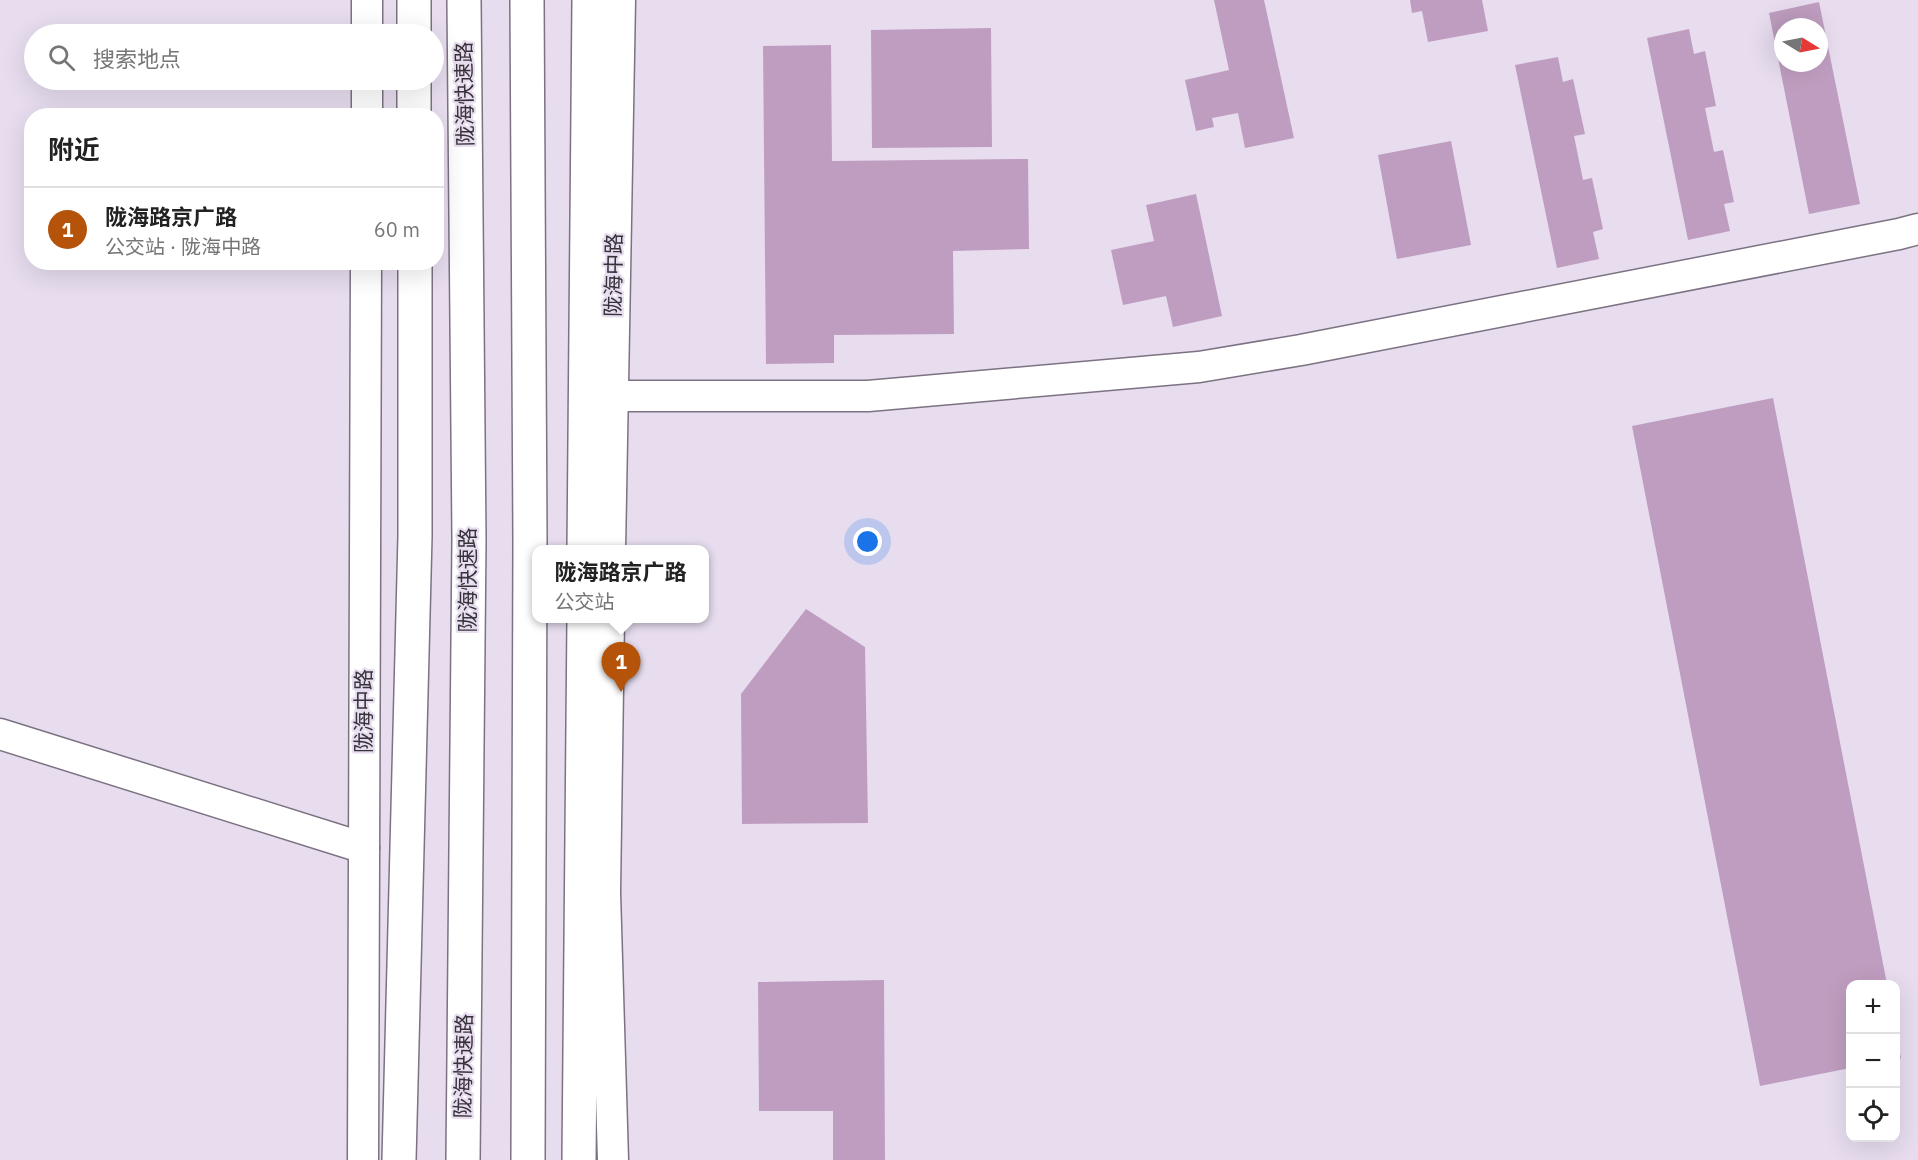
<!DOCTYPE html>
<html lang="zh">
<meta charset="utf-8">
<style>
:root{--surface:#fff;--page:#f6f6f6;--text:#222;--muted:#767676;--line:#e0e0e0;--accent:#b45309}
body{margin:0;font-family:"IBM Plex Sans","Noto Sans SC",sans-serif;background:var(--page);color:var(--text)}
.controls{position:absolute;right:18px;bottom:18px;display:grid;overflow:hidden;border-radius:12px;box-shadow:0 6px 24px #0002}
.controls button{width:54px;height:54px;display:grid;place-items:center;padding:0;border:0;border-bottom:2px solid var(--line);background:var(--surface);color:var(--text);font:30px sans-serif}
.compass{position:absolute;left:1774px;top:18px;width:54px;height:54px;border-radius:50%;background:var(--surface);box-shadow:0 6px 24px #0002;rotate:100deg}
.you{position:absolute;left:868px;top:542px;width:21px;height:21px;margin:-15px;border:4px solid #fff;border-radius:50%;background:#1a73e8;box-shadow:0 0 0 9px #1a73e833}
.badge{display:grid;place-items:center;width:39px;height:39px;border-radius:50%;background:var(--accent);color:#fff;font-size:20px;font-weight:700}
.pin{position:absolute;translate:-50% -50px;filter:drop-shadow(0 2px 3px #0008)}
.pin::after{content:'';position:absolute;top:32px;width:21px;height:18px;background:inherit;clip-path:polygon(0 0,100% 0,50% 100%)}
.popup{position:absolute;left:532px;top:545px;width:177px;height:78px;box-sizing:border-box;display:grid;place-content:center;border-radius:12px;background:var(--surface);filter:drop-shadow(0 2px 4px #0005);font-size:20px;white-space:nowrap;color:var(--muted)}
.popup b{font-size:22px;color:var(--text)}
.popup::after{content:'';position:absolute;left:50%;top:100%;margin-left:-12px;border:12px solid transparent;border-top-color:var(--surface)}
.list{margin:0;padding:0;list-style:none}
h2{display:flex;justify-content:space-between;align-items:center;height:78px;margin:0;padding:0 24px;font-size:26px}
h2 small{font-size:20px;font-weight:400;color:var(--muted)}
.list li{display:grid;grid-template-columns:39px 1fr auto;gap:18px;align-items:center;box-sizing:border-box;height:84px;padding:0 24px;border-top:2px solid var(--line)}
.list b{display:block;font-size:22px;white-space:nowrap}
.list p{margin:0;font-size:20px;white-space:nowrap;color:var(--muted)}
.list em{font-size:20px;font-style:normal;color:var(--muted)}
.icon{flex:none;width:33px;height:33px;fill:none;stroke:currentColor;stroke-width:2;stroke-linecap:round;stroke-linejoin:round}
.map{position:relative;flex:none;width:1918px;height:1160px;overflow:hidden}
.search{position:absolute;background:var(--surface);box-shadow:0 6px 24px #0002;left:24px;top:24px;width:420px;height:66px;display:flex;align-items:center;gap:15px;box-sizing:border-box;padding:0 21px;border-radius:33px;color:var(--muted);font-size:22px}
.panel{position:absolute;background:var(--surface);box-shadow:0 6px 24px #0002;left:24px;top:108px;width:420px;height:162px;border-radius:24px}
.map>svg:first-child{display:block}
.building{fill:#bf9dc0;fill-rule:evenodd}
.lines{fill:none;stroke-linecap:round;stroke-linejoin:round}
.minor-casing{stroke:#7c7282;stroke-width:33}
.highway-casing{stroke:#7c7282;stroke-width:36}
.minor{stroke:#fff;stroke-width:30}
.highway{stroke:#fff;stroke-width:33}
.labels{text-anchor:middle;stroke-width:4.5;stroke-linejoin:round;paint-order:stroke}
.street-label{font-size:21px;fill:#363239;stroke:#e7ddef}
</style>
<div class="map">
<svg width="1918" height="1160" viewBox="0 0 1918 1160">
<rect width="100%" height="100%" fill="#e7ddef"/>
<g class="building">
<polygon points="1214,0 1264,0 1294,138 1245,148 1238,113 1212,118 1214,127 1196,131 1185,80 1229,70"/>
<polygon points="1410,0 1482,0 1488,31 1428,42 1422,11 1412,13"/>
<path d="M 1819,2 L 1860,204 L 1809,214 L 1769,13 ZM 1783,27 L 1819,27 L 1819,63 L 1783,63 Z"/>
<polygon points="991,28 992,147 872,148 871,30"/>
<polygon points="1689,29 1694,54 1705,51 1716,106 1705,108 1714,152 1723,150 1734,202 1724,204 1730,231 1688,240 1647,38"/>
<polygon points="831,45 832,161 1028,159 1029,249 953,251 954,334 834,335 834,363 766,364 763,46"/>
<polygon points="1558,57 1563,82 1573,79 1585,134 1574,136 1583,180 1592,178 1603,229 1593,232 1599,259 1557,268 1515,65"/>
<polygon points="1451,141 1471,245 1397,259 1378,155"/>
<polygon points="1196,194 1222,316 1173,327 1166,296 1123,305 1111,250 1154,241 1146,205"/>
<polygon points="1773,398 1887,984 1850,984 1850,1068 1760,1086 1632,426"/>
<polygon points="806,609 865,647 868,823 742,824 741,694"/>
<polygon points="884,980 885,1160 833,1160 833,1111 759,1111 758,982"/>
<polygon points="1896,1034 1901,1058 1896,1060"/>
</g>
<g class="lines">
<defs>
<g id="minor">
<polyline points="367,34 367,0"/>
<polyline points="367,116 367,80"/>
<polyline points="612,396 868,396 1199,367 1301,350 1899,234 1918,229"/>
<polyline points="610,550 620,0"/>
<polyline points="609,618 605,893 613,1160"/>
<polyline points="0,734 364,848"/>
<polyline points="363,1160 366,262"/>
</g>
<g id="highway">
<polyline points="414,0 414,34"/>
<polyline points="527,0 530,541 528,1160"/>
<polyline points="414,80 414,116"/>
<polyline points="584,550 589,0"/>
<polyline points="399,1160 415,536 415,262"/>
<polyline points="463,1160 469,539 464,0"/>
<polyline points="579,1160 584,618"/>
</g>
</defs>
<use href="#minor" class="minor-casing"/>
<use href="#highway" class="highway-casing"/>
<use href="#minor" class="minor"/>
<use href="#highway" class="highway"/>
</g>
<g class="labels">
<g class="street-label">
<text transform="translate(465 94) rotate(-91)" y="7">陇海快速路</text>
<text transform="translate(614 275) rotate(-89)" y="7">陇海中路</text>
<text transform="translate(468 580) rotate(-90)" y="7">陇海快速路</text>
<text transform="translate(364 711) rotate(-90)" y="7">陇海中路</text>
<text transform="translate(464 1066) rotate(-89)" y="7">陇海快速路</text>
</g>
</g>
</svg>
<div class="controls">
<button>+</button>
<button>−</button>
<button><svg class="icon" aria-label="locate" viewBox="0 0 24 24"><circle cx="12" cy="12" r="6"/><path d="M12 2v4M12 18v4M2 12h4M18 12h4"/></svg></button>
</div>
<svg class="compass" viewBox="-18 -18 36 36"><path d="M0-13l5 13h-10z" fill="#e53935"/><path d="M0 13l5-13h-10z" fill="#767676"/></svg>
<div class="you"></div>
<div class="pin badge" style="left:621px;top:692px">1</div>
<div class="popup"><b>陇海路京广路</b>公交站</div>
<div class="search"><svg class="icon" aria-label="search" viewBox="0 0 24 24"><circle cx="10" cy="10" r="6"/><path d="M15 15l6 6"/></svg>搜索地点</div>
<section class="panel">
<h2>附近<small></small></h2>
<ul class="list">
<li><span class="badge">1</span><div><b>陇海路京广路</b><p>公交站 · 陇海中路</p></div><em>60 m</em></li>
</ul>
</section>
</div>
